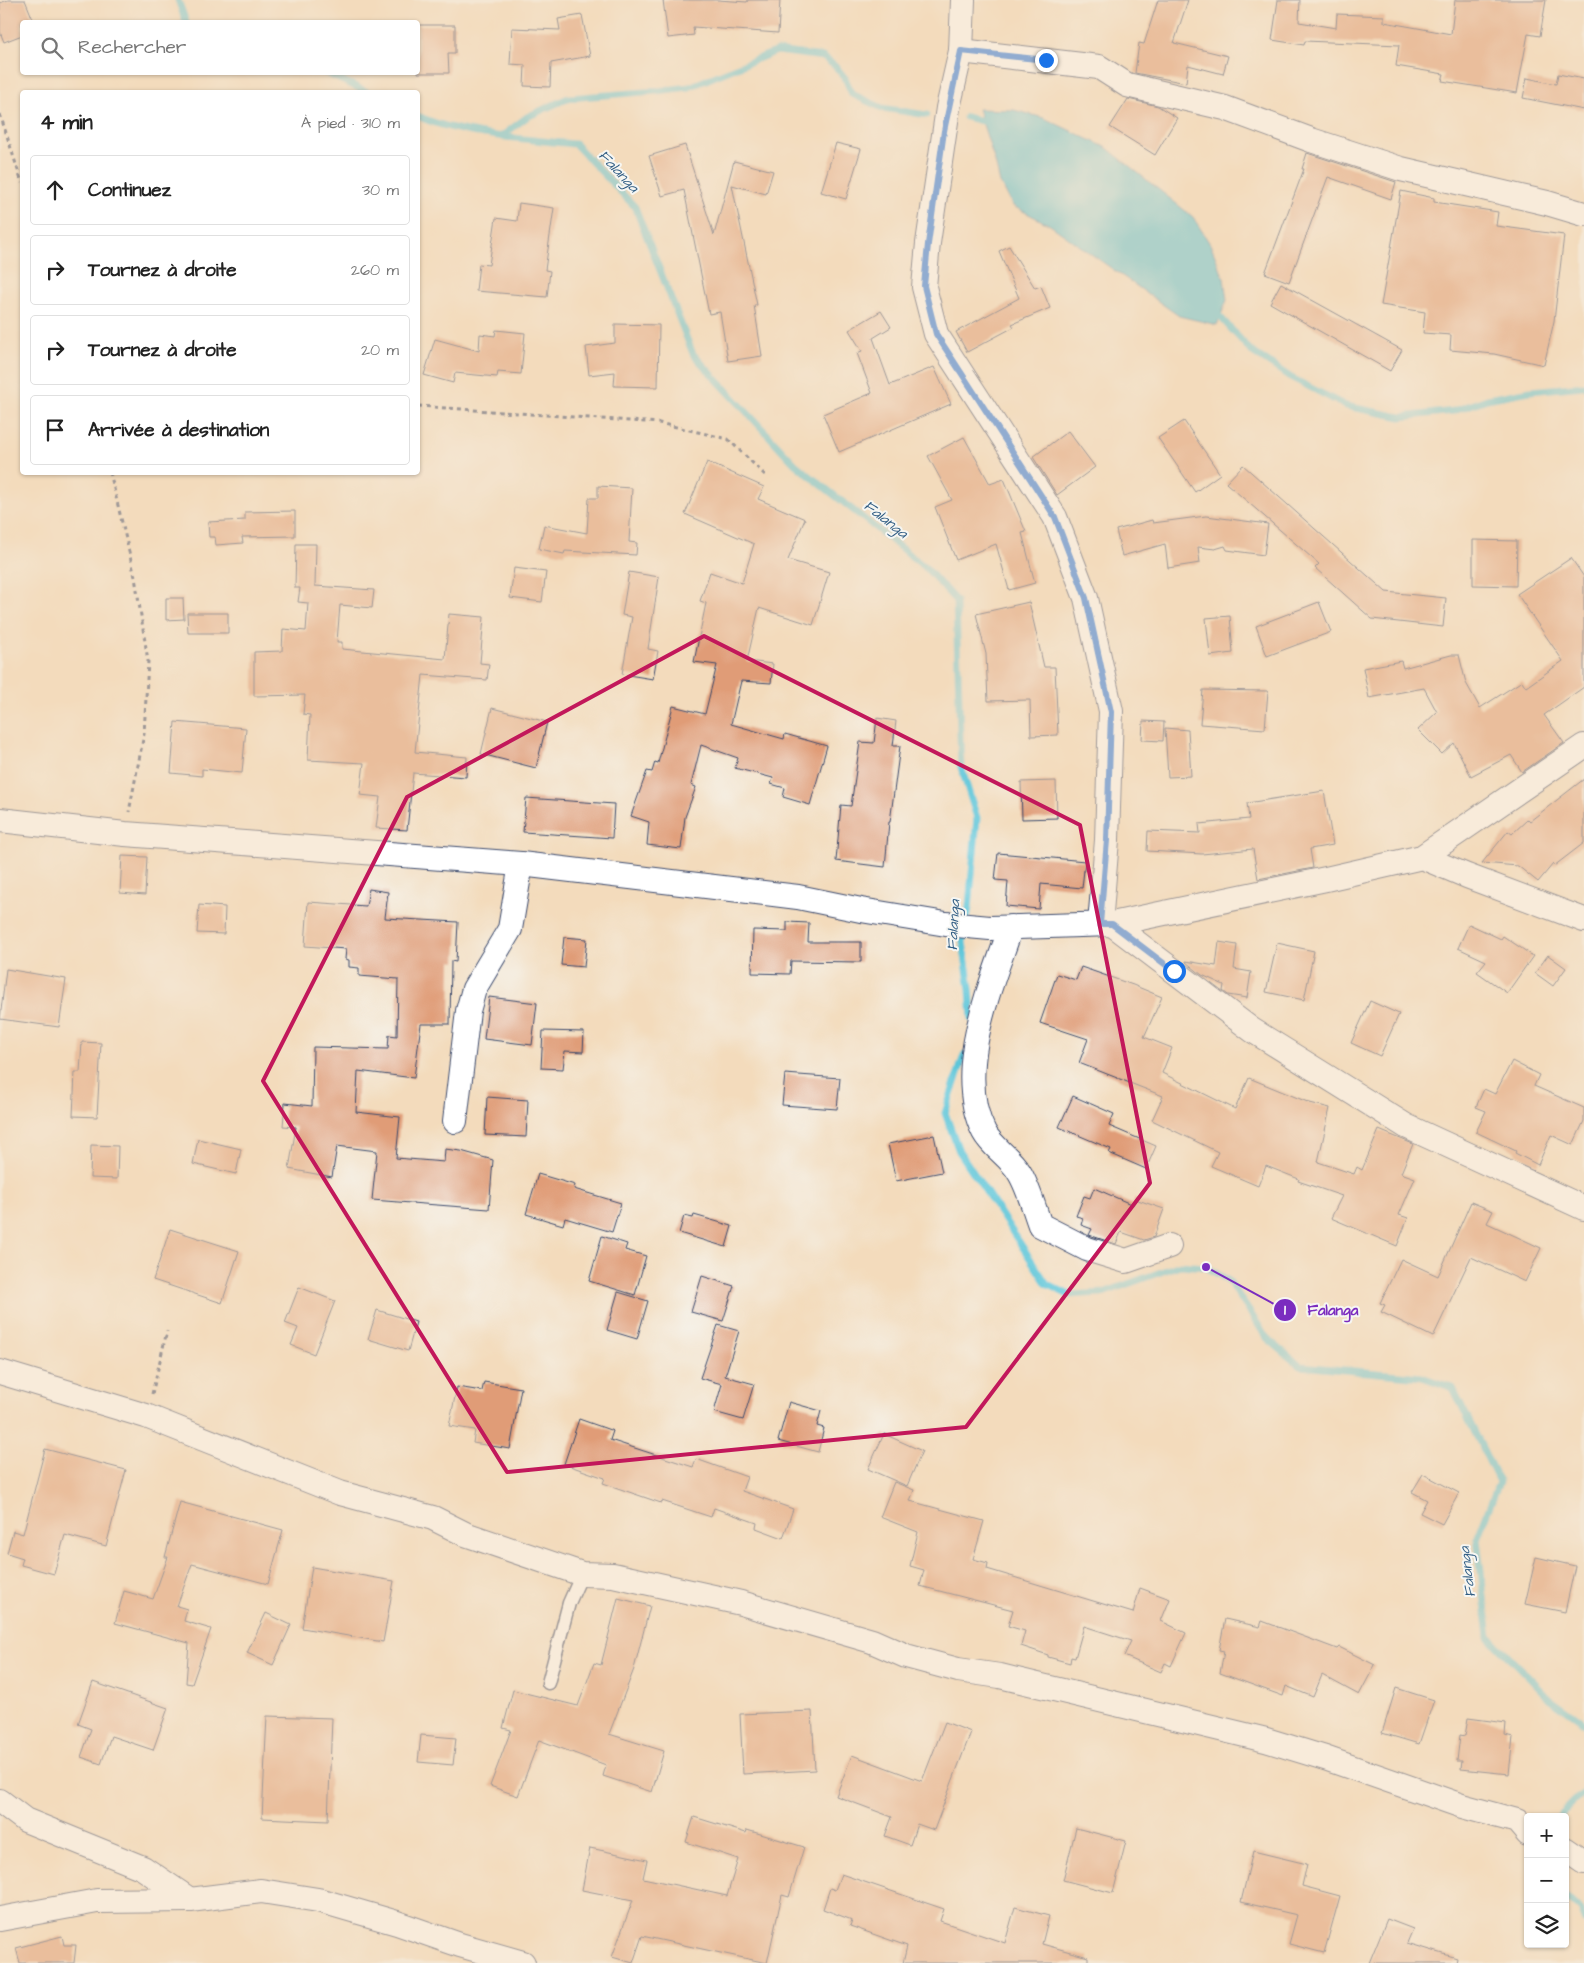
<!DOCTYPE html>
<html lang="fr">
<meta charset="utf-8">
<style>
:root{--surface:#fff;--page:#f6f6f6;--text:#222;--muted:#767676;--line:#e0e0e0}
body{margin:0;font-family:"Architects Daughter",sans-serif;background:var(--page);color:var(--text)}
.controls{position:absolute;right:15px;bottom:15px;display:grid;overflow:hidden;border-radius:5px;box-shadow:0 1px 4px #0004}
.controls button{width:45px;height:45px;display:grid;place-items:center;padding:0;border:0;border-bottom:1px solid var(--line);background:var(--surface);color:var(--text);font:25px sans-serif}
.stop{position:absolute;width:15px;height:15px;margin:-11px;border:4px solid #1a73e8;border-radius:50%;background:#fff}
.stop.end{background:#1a73e8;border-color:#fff;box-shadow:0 1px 5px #0008}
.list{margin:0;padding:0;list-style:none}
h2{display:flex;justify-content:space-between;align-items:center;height:65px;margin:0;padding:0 20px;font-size:21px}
h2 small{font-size:16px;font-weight:400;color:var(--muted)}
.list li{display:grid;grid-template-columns:32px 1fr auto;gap:15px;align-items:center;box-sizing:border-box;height:70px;margin:0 10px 10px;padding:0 10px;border:1px solid var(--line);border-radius:5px}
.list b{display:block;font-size:19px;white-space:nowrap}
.list em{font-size:16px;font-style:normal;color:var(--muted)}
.icon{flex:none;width:28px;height:28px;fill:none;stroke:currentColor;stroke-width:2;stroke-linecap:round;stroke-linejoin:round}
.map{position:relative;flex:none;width:1584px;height:1963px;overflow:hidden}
.search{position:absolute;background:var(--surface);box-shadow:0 1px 4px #0004;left:20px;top:20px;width:400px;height:55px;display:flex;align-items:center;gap:12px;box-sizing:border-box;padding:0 18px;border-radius:5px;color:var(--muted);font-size:19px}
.panel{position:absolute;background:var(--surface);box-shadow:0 1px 4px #0004;left:20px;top:90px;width:400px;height:385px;border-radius:5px}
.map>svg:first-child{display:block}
.water{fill:#5dc6d9;stroke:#3c7a9c}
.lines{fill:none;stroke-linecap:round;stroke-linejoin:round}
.stream{stroke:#5dc6d9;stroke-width:7}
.building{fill:#e09c77}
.lane-casing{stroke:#3b496c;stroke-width:15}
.street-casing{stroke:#3b496c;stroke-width:26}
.path{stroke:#3b496c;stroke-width:3;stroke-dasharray:4 4;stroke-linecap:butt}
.lane{stroke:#fff;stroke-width:12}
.street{stroke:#fff;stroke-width:24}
.route{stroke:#1a73e8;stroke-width:6}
.marked{fill:none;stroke:#c2185b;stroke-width:4;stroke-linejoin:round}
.labels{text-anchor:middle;stroke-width:4;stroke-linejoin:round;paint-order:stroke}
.water-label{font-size:15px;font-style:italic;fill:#2f5c83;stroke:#f6f6f2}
.leader{fill:none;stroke:#7b2cbf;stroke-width:2}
.callout-dot{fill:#7b2cbf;stroke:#f6f6f2;stroke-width:2}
.mark-label{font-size:15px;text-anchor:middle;font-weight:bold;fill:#fff}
.callout-label{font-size:15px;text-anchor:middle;font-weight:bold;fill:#7b2cbf;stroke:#f6f6f2;stroke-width:4;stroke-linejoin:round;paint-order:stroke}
</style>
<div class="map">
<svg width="1584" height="1963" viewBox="0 0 1584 1963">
<rect width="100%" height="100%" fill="#f6f6f2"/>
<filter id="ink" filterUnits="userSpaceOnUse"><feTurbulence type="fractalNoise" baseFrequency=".02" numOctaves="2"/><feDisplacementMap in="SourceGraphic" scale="10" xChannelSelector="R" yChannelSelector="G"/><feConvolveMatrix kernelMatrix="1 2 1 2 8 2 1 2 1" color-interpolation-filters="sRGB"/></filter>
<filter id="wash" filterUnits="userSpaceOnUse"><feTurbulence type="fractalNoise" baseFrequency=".0096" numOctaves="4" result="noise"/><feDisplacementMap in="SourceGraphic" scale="20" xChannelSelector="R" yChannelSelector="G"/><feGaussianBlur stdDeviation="1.12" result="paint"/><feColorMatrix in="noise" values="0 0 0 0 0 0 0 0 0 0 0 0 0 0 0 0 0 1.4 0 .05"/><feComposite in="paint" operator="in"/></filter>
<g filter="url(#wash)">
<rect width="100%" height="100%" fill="#f3dbbc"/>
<polygon class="water" points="978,109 1014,110 1044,118 1107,148 1193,217 1210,244 1224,278 1227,300 1217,325 1179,316 1050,225 1013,206 1000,183 995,162"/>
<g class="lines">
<g class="stream">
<polyline points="178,0 186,22"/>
<polyline points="324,72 367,92"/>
<path d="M 418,116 C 460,136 527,139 575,144 L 635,207 L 693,354 L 795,464 L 926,568 L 956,601 L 961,767 L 977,818 L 969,907 L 963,942 L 970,989 L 972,1019"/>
<polyline points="966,117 990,123"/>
<polyline points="502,136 527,117 568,98 657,91 689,87 777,51 823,57 836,67 845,78 852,94 882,108 927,115"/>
<polyline points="1214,310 1251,351 1290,377 1346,406 1401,417 1454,411 1487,399 1530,391 1584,386"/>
<polyline points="964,1055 945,1113 959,1151 1047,1284 1069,1295 1103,1293 1180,1265 1206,1267 1229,1281 1267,1338 1300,1366 1422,1377 1453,1388 1499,1482 1477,1539 1489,1637 1550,1699 1584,1723"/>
<polyline points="1558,1817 1584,1792"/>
<polyline points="1565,1897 1580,1911 1584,1921"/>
</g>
</g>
<g id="blocks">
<g class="building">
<polygon points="8,0 25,0 34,22 22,22 22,35 4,42 0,32 0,3"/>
<polygon points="663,0 718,0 747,2 748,0 780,0 778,33 693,27 694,35 668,38"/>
<polygon points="1158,0 1188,0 1174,43 1228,56 1223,74 1188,65 1186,83 1135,73 1139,43 1144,44"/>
<polygon points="1278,0 1300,0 1299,22 1336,28 1337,14 1384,16 1384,22 1451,34 1455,0 1546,0 1540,36 1528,34 1517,93 1442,81 1444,74 1396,66 1399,45 1305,41 1304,45 1272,40"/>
<polygon points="582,15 590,56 551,63 550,87 524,86 525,65 510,64 512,28 560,30 558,19"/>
<polygon points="418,25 455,25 455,53 448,53 449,73 418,73"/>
<polygon points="1558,74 1584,79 1584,110 1523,98 1527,78 1556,84"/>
<polygon points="1128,99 1158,106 1177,118 1155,155 1110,127"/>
<polygon points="836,143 861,149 846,199 821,192"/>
<polygon points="685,145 714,235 734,161 773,171 766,194 732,185 757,305 754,305 762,356 728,361 720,312 709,314 684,190 662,196 649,156"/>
<polygon points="1307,153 1396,182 1391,199 1328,177 1289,282 1265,273 1304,169 1302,169"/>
<polygon points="1401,191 1434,198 1434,202 1498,212 1496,226 1564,235 1554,321 1544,365 1494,354 1450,350 1451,335 1423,333 1425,312 1381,305"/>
<polygon points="519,203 554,208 545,270 550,271 547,297 476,291 479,264 489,265 496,218 517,221"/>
<polygon points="1009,246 1035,288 1041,286 1050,308 1012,324 1014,327 967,352 956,332 1019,298 999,251"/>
<polygon points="1281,283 1402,350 1390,371 1270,303"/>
<polygon points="881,311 891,327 873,338 890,385 934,367 951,404 839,452 823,414 872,393 857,353 862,351 849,330"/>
<polygon points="615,324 659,325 658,387 614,386 615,372 589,375 586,347 615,343"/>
<polygon points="496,330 525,333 521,374 498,372 497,377 455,373 453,383 424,375 435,339 479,351 480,334 495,336"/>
<polygon points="1184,421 1220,474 1195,492 1158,438"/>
<polygon points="1068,431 1095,467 1057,495 1033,457"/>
<polygon points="964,437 990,484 1004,479 1026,532 1022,533 1035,583 1009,590 996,544 956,560 935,507 952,500 928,456"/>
<polygon points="707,462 764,487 758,499 805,519 788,560 829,572 813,625 759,608 747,661 773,664 771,683 741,681 731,724 784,739 785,734 827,746 810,805 783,797 785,788 771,784 773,778 735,768 738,758 701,745 691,785 696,787 685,817 681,849 647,845 649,822 631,816 647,771 652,772 655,762 658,763 673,706 705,714 717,665 694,662 706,603 700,601 710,572 742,583 754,544 685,514"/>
<polygon points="1243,465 1386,592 1446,598 1443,627 1372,619 1315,568 1319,564 1226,483"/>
<polygon points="598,486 632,488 629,542 637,543 636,555 565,551 564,554 539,549 544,525 587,533 589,498 598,498"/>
<polygon points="295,511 295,536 242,537 243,543 216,545 215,537 209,537 208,522 245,520 245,512"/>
<polygon points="1206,516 1268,524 1264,555 1227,550 1225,546 1215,549 1198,547 1200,563 1168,568 1165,544 1122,556 1116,530 1152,520 1153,523"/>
<polygon points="1473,540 1517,541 1516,586 1473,585"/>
<polygon points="296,544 316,544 315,586 374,590 372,608 340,605 337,642 342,642 342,649 445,659 449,614 484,617 480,663 489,664 487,680 423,675 415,752 467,757 466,777 413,773 407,830 376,828 380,797 360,795 364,763 308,760 310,715 303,714 305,695 254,696 254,652 282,651 283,629 306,631 308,603 298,602 300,588 295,588"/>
<polygon points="1571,558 1584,577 1584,687 1544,715 1564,743 1522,772 1511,755 1471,776 1454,743 1442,754 1418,730 1437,712 1424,688 1369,698 1363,668 1401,661 1403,668 1451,655 1459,655 1466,683 1480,708 1522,681 1526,687 1563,661 1517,594"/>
<polygon points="514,568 546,572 542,602 510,598"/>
<polygon points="629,572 659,577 648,649 658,651 653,679 622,674 632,617 622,615"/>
<polygon points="166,598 183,598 184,619 166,620"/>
<polygon points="1029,602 1044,667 1055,667 1058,735 1031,736 1030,700 988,701 986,654 976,614"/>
<polygon points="1319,602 1331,632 1267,656 1256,626"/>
<polygon points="187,613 228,613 228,633 188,633"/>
<polygon points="1230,616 1233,653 1210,656 1206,618"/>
<polygon points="1203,690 1268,691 1265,729 1200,724"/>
<polygon points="492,708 547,722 536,768 481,754"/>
<polygon points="877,718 896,721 893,746 900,746 890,822 889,822 885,867 836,861 841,805 851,806 860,742 874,743"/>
<polygon points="1143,721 1164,722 1163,741 1142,740"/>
<polygon points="175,722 246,728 242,773 202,769 202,776 171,773"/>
<polygon points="1165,728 1188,730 1191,776 1168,777"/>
<polygon points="1584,779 1584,843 1554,866 1553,864 1538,882 1518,866 1482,863 1508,831 1512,834 1528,819 1530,821"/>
<polygon points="1056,781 1057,818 1022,819 1021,782"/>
<polygon points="1324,791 1333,845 1310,849 1313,868 1258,879 1253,849 1202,854 1147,851 1148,831 1200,833 1199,824 1249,819 1247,803"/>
<polygon points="526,798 614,804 612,838 523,832"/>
<polygon points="998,853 1085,861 1082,888 1041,884 1039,909 1006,906 1008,881 995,880"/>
<polygon points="122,856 147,857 145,895 120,893"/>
<polygon points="369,889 388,892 385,918 458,922 456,962 451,961 450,1024 421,1024 414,1078 358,1071 356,1112 400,1117 396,1158 444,1162 445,1149 461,1151 493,1160 489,1209 372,1200 377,1151 337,1146 332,1177 289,1169 296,1127 283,1126 285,1103 312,1106 313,1047 388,1049 389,1035 397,1036 398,979 359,976 359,968 349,967 349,960 345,959 346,949 305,946 308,902 366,906"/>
<polygon points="199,905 225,907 224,934 197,933"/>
<polygon points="787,922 809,923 808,942 861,942 861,962 791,961 790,974 752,973 753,930 787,931"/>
<polygon points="1469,924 1501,939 1503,936 1533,956 1507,993 1477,972 1486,961 1458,948"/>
<polygon points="564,937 587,939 584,967 561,965"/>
<polygon points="1219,942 1237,945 1234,969 1251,972 1247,998 1228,995 1223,991 1224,985 1202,975 1186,962 1186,961 1216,966"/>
<polygon points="1277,943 1314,951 1304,1000 1266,992"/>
<polygon points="1548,955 1566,968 1553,986 1535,973"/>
<polygon points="1081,967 1133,985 1162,997 1144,1037 1172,1048 1162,1073 1235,1109 1249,1078 1310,1103 1330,1108 1318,1162 1354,1174 1357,1167 1362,1170 1379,1130 1413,1144 1401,1173 1415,1178 1399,1215 1408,1218 1397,1246 1331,1218 1342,1196 1298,1181 1299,1179 1266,1166 1258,1186 1211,1166 1218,1152 1152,1120 1163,1096 1079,1063 1088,1039 1040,1023 1057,974 1076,980"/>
<polygon points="6,969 66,979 59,1027 0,1019"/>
<polygon points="489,997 537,1003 532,1045 484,1039"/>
<polygon points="1370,1001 1399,1014 1380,1056 1351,1043"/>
<polygon points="543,1031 584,1032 583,1052 565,1051 563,1069 541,1068"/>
<polygon points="82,1042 101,1043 97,1117 73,1116 75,1072 80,1072"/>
<polygon points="1512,1061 1539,1075 1534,1086 1584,1108 1584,1121 1573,1145 1551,1135 1538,1165 1515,1153 1516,1151 1476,1132 1486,1111 1476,1107 1484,1089 1495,1094"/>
<polygon points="785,1074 840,1078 837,1109 782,1105"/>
<polygon points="1073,1096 1114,1114 1109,1126 1156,1146 1146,1169 1109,1153 1111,1149 1059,1127"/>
<polygon points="487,1097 528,1100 526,1137 485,1135"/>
<polygon points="934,1135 942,1172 896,1181 888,1144"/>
<polygon points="198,1139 241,1149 236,1174 193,1164"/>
<polygon points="91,1145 118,1146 117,1179 90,1178"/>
<polygon points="538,1174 575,1185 574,1189 621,1203 612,1232 565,1218 563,1225 526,1214"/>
<polygon points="1094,1188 1133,1205 1135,1199 1164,1209 1154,1237 1144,1240 1121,1232 1116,1244 1089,1235 1092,1229 1081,1225 1083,1218 1076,1216 1084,1196 1090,1198"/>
<polygon points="1471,1202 1493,1211 1487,1223 1541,1248 1525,1282 1471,1257 1433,1337 1381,1312 1385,1305 1380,1303 1401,1259 1438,1276"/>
<polygon points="694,1215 732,1226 726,1247 679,1233 684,1216 693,1218"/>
<polygon points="170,1229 239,1251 222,1303 153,1280"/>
<polygon points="602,1236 627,1244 625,1250 646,1256 635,1295 589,1281"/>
<polygon points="702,1276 734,1286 723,1321 691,1312"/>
<polygon points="299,1287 335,1301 314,1354 291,1345 298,1328 285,1323"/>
<polygon points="618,1292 648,1301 637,1339 607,1330"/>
<polygon points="377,1310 416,1322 408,1351 368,1339"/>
<polygon points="718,1325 739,1331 725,1376 754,1384 743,1420 714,1412 722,1384 700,1378"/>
<polygon points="484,1382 521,1388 510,1449 473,1443 475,1430 449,1426 457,1387 482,1391"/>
<polygon points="789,1402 821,1411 817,1426 824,1428 818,1452 778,1441"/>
<polygon points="579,1419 613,1431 610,1440 693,1467 696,1459 747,1477 742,1491 793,1509 783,1538 756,1528 757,1523 714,1508 711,1517 662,1501 661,1503 603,1483 605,1478 564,1464"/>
<polygon points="884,1434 922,1451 907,1486 868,1469"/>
<polygon points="45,1449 126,1470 106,1546 65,1535 54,1574 21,1565 23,1558 7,1553 13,1531 23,1534"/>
<polygon points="1423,1474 1459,1493 1442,1524 1420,1513 1427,1500 1412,1492"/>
<polygon points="894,1482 914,1490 910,1501 984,1521 973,1559 988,1563 987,1569 1133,1613 1140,1588 1170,1599 1161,1621 1186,1633 1171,1666 1165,1663 1161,1672 1124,1656 1131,1641 1084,1626 1075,1658 1071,1657 1070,1663 1048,1657 1048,1655 1021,1646 1025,1631 1008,1626 1013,1610 920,1586 924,1570 910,1566 918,1532 880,1517"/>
<polygon points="180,1502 283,1530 268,1584 192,1564 177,1606 187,1609 184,1621 211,1629 192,1684 186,1683 189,1643 115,1623 124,1591 153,1599 168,1557 165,1557"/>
<polygon points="1536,1557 1575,1566 1565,1612 1525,1604"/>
<polygon points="312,1567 394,1581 383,1642 302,1628"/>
<polygon points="618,1598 650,1606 634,1669 609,1734 664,1751 652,1792 603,1776 606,1765 539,1740 518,1796 490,1786 511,1730 503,1728 513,1690 578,1706 594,1663 601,1665"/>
<polygon points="266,1613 291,1625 273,1665 247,1653"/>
<polygon points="1225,1619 1260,1627 1262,1621 1337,1649 1339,1647 1375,1665 1359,1695 1322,1675 1313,1697 1286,1686 1283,1696 1220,1673 1224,1651 1219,1650"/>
<polygon points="93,1682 168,1708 153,1750 111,1736 101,1764 81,1757 91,1729 78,1724"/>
<polygon points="1396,1688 1434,1700 1419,1744 1382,1733"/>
<polygon points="812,1711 815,1770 743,1774 740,1714"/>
<polygon points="267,1716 332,1718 328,1821 262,1818"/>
<polygon points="1468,1718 1506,1723 1505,1735 1513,1737 1509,1774 1461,1769 1462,1761 1457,1761 1460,1735 1465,1736"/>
<polygon points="945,1722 971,1732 934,1830 917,1824 910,1845 885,1836 892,1817 836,1796 852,1755 922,1781"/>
<polygon points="421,1735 456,1738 453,1765 418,1762"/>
<polygon points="694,1817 746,1833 747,1830 804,1847 789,1897 782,1895 767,1963 642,1936 633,1963 612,1957 633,1900 582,1890 590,1848 647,1860 643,1878 727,1896 738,1859 686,1842"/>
<polygon points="1076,1828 1126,1841 1113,1893 1063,1880"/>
<polygon points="1253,1851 1307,1864 1302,1886 1340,1896 1324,1953 1289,1944 1297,1915 1241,1902"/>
<polygon points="841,1874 944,1909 940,1921 1005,1943 1015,1907 1049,1916 1042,1944 1088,1957 1088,1963 903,1963 907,1946 850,1926 852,1920 823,1909 830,1888 835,1890"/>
<polygon points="1387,1919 1413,1929 1407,1943 1457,1958 1456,1963 1369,1963"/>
<polygon points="62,1936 64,1945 76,1945 74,1963 20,1963 16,1948"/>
</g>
</g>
</g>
<g filter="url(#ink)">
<use href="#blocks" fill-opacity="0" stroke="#3b496c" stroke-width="1"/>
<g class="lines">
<defs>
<polyline id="lane" points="548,1683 569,1603 582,1574"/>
<g id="street">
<polyline points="963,0 961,51 948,108 928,243 924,287 936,334 1055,517 1086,598 1111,711 1107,840 1100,924"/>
<polyline points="961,51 1099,67 1127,85 1225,108 1311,140 1401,169 1547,203 1584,214"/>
<polyline points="0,820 125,834 521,864 798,897 861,910 946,924 990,928 1112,924 1326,879 1422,857 1584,746"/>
<polyline points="1422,857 1467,876 1584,920"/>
<polyline points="1112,924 1252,1030 1406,1126 1584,1208"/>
<path d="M 1011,927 C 991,986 953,1071 984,1132 C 992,1147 1010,1157 1019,1172 C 1028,1186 1034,1209 1040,1225 L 1087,1249 L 1126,1261 L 1169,1246"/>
<polyline points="455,1121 468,1011 474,989 510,929 521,864"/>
<polyline points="0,1372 146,1416 340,1493 433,1518 465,1534 582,1574 613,1575 741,1603 872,1641 906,1656 958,1670 1000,1676 1266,1740 1325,1758 1462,1806 1517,1821 1528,1834"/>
<polyline points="0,1801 25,1820 143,1868 190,1900"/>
<polyline points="1565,1849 1584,1862"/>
<polyline points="0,1919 97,1901 190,1900 261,1891 318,1900 397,1923 460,1945 523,1963"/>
</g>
</defs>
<use href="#lane" class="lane-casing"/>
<use href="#street" class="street-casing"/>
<g class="path">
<polyline points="0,114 22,183"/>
<polyline points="418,406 659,423 728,439 767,477"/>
<polyline points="110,472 135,577 148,661 144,734 129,812"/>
<polyline points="152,1394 167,1331"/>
</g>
<use href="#lane" class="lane"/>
<use href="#street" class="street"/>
</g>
</g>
<g class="lines" filter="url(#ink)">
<polyline class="route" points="1046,60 961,51 944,131 928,244 924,286 936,334 1055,517 1086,598 1111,712 1107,840 1100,924 1112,924 1174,971"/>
</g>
<path d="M0 0H1584V1963H0ZM 704,636 L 1080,825 L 1150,1183 L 966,1427 L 507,1472 L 263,1081 L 407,797 Z" fill="#f3dbbc" fill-opacity=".55" fill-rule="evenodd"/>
<path class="marked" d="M 704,636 L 1080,825 L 1150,1183 L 966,1427 L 507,1472 L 263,1081 L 407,797 Z"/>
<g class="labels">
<g class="water-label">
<text transform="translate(619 171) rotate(47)" y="5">Falanga</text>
<text transform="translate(886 519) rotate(38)" y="5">Falanga</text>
<text transform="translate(953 925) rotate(-87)" y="5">Falanga</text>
<text transform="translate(1467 1572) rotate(-97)" y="5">Falanga</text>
</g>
</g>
<path class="leader" d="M1206 1267L1285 1310"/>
<g class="callout-dot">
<circle cx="1206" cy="1267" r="5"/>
<circle cx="1285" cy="1310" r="12"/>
</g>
<g class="mark-label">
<text x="1285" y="1315">1</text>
</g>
<g class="callout-label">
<text x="1333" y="1315">Falanga</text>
</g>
</svg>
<div class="controls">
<button>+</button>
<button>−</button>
<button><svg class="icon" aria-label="layers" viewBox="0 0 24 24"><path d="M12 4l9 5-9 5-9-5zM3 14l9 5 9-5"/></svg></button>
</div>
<div class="stop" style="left:1174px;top:971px"></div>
<div class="stop end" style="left:1046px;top:60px"></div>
<div class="search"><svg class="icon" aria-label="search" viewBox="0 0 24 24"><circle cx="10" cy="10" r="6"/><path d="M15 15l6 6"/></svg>Rechercher</div>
<section class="panel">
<h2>4 min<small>À pied · 310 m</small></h2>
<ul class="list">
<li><svg class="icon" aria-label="ahead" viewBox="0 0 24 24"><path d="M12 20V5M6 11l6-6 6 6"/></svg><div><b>Continuez</b></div><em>30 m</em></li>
<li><svg class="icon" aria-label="right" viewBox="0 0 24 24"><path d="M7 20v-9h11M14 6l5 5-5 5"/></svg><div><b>Tournez à droite</b></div><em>260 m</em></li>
<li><svg class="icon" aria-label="right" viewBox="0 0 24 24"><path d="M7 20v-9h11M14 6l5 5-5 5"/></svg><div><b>Tournez à droite</b></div><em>20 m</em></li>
<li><svg class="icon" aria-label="arrive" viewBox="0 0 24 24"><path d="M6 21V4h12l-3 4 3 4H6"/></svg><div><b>Arrivée à destination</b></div></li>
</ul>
</section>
</div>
